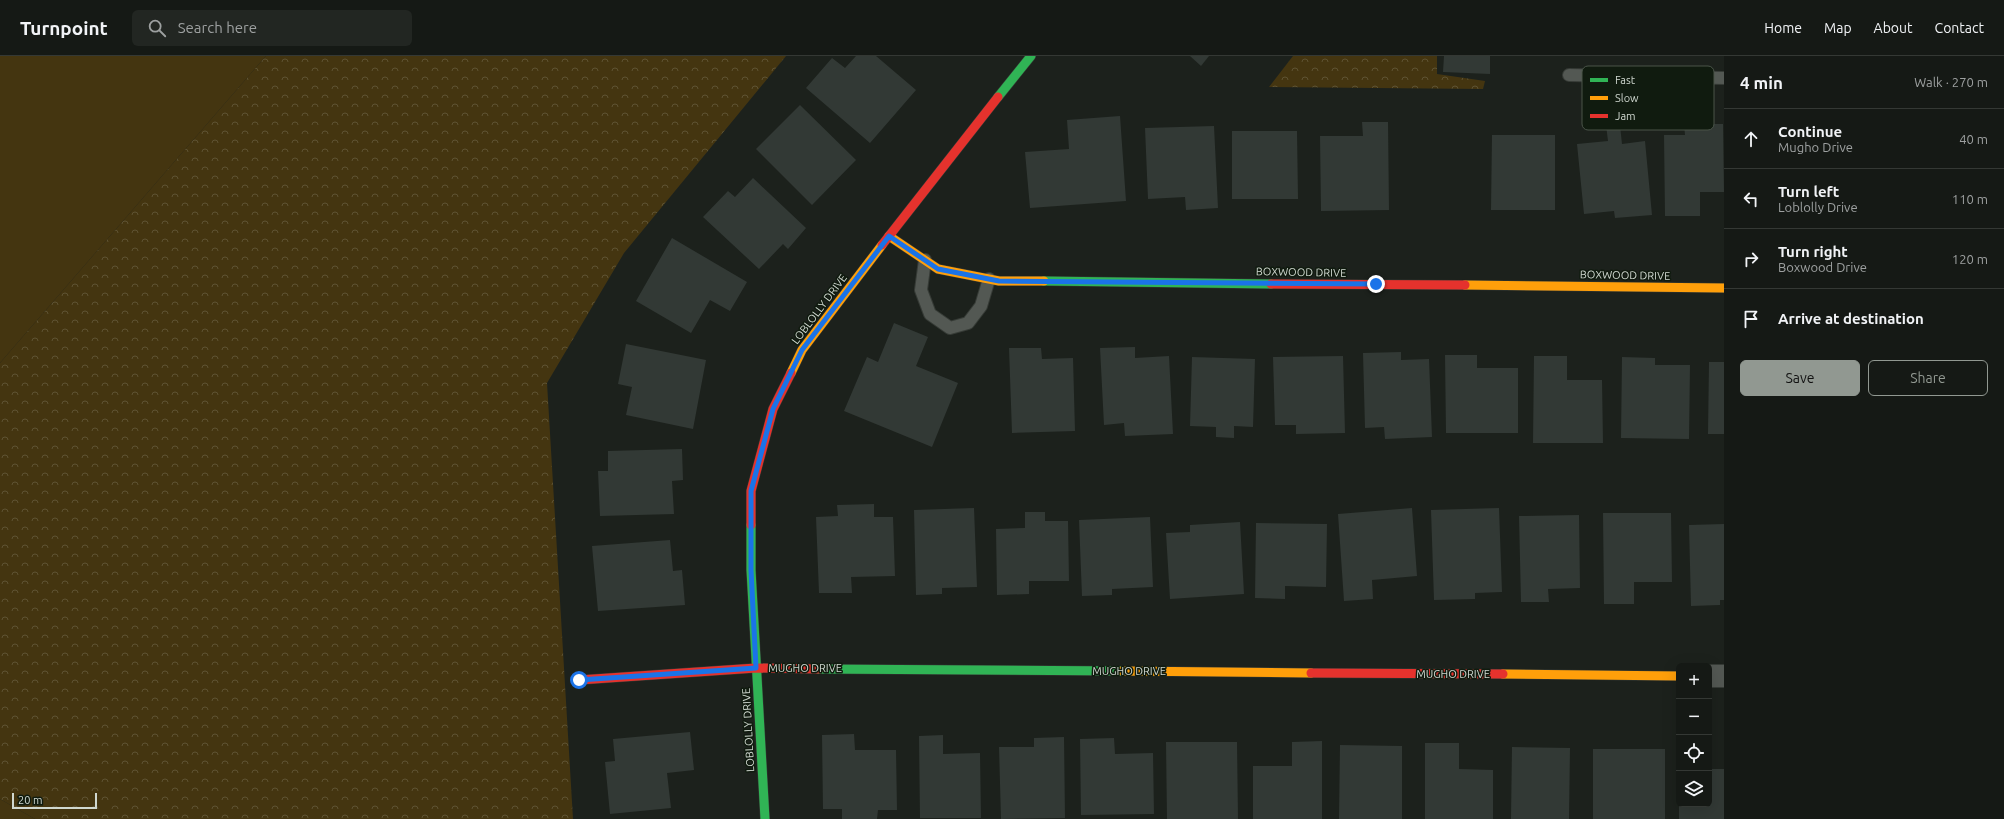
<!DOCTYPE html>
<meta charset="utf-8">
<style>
:root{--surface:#151915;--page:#222622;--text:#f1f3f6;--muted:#9da0a0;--line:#343834;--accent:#919891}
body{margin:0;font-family:Ubuntu,sans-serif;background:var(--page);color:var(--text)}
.controls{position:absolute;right:12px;bottom:12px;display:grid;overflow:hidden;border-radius:6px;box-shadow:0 4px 16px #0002}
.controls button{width:36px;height:36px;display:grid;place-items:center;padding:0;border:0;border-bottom:1px solid var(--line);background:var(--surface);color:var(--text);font:20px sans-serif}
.scale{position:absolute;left:12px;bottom:10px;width:85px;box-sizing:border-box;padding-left:4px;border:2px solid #d0d8d0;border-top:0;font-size:11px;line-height:14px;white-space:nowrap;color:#d0d8d0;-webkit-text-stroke:3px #101b0f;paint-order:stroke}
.stop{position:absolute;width:12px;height:12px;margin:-9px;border:3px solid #1a73e8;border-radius:50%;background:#fff}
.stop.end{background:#1a73e8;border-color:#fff;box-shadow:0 1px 4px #0008}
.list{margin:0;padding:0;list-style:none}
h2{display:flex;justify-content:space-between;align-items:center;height:52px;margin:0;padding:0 16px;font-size:17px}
h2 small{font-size:13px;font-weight:400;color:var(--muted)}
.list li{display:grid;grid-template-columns:26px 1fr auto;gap:12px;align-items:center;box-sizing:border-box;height:60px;padding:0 16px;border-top:1px solid var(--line)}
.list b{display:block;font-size:15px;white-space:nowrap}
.list p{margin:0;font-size:13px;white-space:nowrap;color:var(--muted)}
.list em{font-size:13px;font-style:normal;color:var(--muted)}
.actions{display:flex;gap:8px;padding:12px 16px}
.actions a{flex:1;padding:9px 0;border:1px solid var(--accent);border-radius:6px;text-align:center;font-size:14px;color:var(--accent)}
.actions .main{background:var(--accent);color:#111}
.icon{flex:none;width:22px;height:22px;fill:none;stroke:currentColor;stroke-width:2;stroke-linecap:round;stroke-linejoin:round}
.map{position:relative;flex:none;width:1724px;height:763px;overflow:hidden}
header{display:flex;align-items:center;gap:24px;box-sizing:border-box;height:56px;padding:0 20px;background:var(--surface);border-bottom:1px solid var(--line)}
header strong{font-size:19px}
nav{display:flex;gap:22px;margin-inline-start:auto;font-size:14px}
.search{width:280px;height:36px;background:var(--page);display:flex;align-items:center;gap:10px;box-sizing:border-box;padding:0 14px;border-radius:6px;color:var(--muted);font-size:15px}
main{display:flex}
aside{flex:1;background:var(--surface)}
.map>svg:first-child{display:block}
.grass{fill:#443510}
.forest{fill:url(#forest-crowns)}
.building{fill:#323935}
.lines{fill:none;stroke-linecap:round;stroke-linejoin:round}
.lane-casing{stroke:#363b36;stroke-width:14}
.street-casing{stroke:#363b36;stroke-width:24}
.fast-casing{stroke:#363b36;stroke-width:10}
.slow-casing{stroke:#363b36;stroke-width:10}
.jam-casing{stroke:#363b36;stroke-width:10}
.lane{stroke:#535853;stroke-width:12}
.street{stroke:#535853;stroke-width:22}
.fast{stroke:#30b455;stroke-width:9}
.slow{stroke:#ff9f0a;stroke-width:9}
.jam{stroke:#e5322d;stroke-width:9}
.route{stroke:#1a73e8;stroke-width:5}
.labels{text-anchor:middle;stroke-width:3;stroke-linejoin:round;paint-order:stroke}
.street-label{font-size:11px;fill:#d0d8d0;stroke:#101b0f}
.key{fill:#101b0f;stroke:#4a5449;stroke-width:1}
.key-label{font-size:11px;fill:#d0d8d0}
</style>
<header>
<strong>Turnpoint</strong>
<div class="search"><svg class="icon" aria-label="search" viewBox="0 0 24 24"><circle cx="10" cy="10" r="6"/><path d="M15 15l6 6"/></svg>Search here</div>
<nav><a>Home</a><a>Map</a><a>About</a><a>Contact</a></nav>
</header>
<main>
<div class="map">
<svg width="1724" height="763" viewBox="0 0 1724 763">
<defs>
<pattern id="forest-crowns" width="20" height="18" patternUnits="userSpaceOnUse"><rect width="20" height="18" fill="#443510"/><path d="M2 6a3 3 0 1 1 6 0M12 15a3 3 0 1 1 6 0" fill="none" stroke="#5e5232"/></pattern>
</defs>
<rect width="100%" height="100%" fill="#1c211c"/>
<g class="grass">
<polygon points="0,0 266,0 0,307"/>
<polygon points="0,743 35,763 0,763"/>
</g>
<g class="forest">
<polygon points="266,0 786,0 624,197 547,327 573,763 35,763 0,743 0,307"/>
<polygon points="1293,0 1437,0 1437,18 1485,25 1483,33 1269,31"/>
</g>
<g class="building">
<polygon points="856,0 876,0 916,34 870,87 806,32 832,2 845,12"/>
<polygon points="1190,0 1209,0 1201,10"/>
<polygon points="1444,0 1490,0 1490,18 1443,16"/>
<polygon points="800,49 856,104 812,149 756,93"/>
<polygon points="1120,60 1126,145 1030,152 1025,96 1069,93 1067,64"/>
<polygon points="1619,60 1622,88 1645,85 1652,159 1615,162 1614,155 1584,158 1577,88 1608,85 1605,61"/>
<polygon points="1362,66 1388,66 1389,154 1321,155 1320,80 1363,80"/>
<polygon points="1684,68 1723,68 1724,136 1700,136 1700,160 1665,160 1664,79 1685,79"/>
<polygon points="1214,70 1218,152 1186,154 1185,141 1148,143 1145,72"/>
<polygon points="1232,75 1297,75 1298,143 1232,143"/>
<polygon points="1492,79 1555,79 1555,154 1491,154"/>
<polygon points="753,122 806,172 788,193 783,188 759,213 703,161 728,135 735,141"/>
<polygon points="672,182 747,226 730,255 710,244 691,277 636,245"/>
<polygon points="894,267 928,281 916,310 958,327 932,391 844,355 867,301 878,306"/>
<polygon points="626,288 706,304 693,373 626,359 632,331 618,328"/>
<polygon points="1135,291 1135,302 1169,300 1173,378 1125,380 1124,367 1104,369 1100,292"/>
<polygon points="1009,292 1041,292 1042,303 1073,302 1075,375 1012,377"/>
<polygon points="1401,296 1401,304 1429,303 1432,381 1385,383 1384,371 1365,372 1363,297"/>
<polygon points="1445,299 1477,299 1477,312 1518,312 1518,377 1446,377"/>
<polygon points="1343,300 1345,377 1296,378 1296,369 1275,369 1273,301"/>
<polygon points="1534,300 1567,300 1567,324 1602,324 1603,387 1533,387"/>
<polygon points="1192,301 1255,303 1253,371 1234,370 1234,382 1216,381 1216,371 1190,370"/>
<polygon points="1622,301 1655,302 1655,309 1690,309 1689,383 1621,382"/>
<polygon points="1709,306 1724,306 1724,378 1708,378"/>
<polygon points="682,393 683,424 672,425 674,458 600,460 598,415 608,415 608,395"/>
<polygon points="874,448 874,461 893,461 895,520 851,521 852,537 819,537 816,461 838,460 837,449"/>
<polygon points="974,452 977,531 942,532 942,538 916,539 914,454"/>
<polygon points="1412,452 1417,520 1372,524 1373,543 1344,545 1338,458"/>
<polygon points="1499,452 1502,536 1475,537 1475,543 1434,544 1431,454"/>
<polygon points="1025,456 1045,456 1045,465 1068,465 1069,525 1029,525 1029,538 997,539 996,473 1025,472"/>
<polygon points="1603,457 1671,457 1672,526 1634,526 1634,548 1604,548"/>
<polygon points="1579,459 1580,532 1548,533 1549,546 1521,546 1519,460"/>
<polygon points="1150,461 1153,531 1112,533 1112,539 1082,540 1079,464"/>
<polygon points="1240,466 1244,538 1170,543 1166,477 1190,476 1190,469"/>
<polygon points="1256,467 1327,468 1326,531 1285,530 1285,543 1255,542"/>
<polygon points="1724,468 1724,544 1720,544 1720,549 1691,550 1689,469"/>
<polygon points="670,484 673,515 682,514 685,549 598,555 592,490"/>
<polygon points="690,676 694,714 667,717 671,752 610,758 605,706 615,705 613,683"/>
<polygon points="854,678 855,694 896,694 897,754 878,754 877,763 842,763 842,753 823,753 822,679"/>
<polygon points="943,679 943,698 980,697 981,762 920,762 919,680"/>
<polygon points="1064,681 1065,762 1001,763 999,691 1034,691 1034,682"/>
<polygon points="1114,682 1115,698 1153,697 1154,758 1081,759 1080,683"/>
<polygon points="1322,685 1322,763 1253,763 1253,710 1292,710 1292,686"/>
<polygon points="1166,686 1237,686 1238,763 1167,763"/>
<polygon points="1425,687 1459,687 1459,713 1493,714 1493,763 1425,763"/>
<polygon points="1340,689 1402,690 1402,763 1339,763"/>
<polygon points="1512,691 1570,692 1569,763 1511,763"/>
<rect x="1593" y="693" width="72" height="70"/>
<polygon points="1709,713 1724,713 1724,763 1679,763 1679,748 1709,748"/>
</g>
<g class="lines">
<defs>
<g id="lane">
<polyline points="1569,19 1724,22"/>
<polyline points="925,204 921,234 930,258 950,272 968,267 981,250 989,223"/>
</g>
<polyline id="street" points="1709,620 1724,620"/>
<g id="fast">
<polyline points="998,41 1031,0"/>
<polyline points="1044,225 1271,228"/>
<polyline points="751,469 751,514 765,763"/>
<polyline points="819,613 1122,615"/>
</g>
<g id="slow">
<polyline points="889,180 938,213 999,225 1044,225"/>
<polyline points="1465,229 1724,232"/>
<polyline points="791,317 802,294 882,189"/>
<polyline points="1122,615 1311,617"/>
<polyline points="1503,618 1679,620"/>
</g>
<g id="jam">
<polyline points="882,189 998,41"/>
<polyline points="1271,228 1465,229"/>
<polyline points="751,469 751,435 773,353 791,317"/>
<polyline points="1311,617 1503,618"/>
<polyline points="579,624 756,612 819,613"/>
</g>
</defs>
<use href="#lane" class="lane-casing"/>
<use href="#street" class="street-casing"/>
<use href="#fast" class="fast-casing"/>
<use href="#slow" class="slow-casing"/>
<use href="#jam" class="jam-casing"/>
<use href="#lane" class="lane"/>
<use href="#street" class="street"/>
<use href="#fast" class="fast"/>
<use href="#slow" class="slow"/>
<use href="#jam" class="jam"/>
</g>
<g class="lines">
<polyline class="route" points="579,624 756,612 751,514 751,435 773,353 802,294 889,180 938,213 999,225 1376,228"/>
</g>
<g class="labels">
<g class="street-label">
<text transform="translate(1301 216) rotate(1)" y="4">BOXWOOD DRIVE</text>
<text transform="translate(1625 219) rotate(1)" y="4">BOXWOOD DRIVE</text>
<text transform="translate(819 253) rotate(-53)" y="4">LOBLOLLY DRIVE</text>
<text x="805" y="616">MUGHO DRIVE</text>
<text x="1129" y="619">MUGHO DRIVE</text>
<text x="1453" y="622">MUGHO DRIVE</text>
<text transform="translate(748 674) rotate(-93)" y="4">LOBLOLLY DRIVE</text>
</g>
</g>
<rect x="1582" y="10" width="132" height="64" rx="6" class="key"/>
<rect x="1590" y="22" width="18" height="4" fill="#30b455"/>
<rect x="1590" y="40" width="18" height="4" fill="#ff9f0a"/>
<rect x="1590" y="58" width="18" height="4" fill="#e5322d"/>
<g class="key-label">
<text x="1615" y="28">Fast</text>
<text x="1615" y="46">Slow</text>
<text x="1615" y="64">Jam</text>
</g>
</svg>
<div class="controls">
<button>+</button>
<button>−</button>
<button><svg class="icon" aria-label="locate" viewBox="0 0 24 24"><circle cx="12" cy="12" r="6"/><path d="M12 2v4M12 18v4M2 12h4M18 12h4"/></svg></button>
<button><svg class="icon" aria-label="layers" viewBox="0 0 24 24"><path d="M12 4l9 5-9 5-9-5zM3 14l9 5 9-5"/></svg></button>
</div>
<div class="scale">20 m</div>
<div class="stop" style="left:579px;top:624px"></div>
<div class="stop end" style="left:1376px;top:228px"></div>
</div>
<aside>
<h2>4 min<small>Walk · 270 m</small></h2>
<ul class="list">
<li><svg class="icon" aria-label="ahead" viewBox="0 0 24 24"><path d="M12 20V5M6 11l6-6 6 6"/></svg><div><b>Continue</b><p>Mugho Drive</p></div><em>40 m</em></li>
<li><svg class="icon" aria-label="left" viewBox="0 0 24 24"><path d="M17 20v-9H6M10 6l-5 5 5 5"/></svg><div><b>Turn left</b><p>Loblolly Drive</p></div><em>110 m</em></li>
<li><svg class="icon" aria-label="right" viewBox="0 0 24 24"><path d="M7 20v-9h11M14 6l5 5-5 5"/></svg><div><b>Turn right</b><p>Boxwood Drive</p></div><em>120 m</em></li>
<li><svg class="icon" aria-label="arrive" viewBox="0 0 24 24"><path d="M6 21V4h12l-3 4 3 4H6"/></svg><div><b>Arrive at destination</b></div></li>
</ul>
<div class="actions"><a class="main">Save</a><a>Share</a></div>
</aside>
</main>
